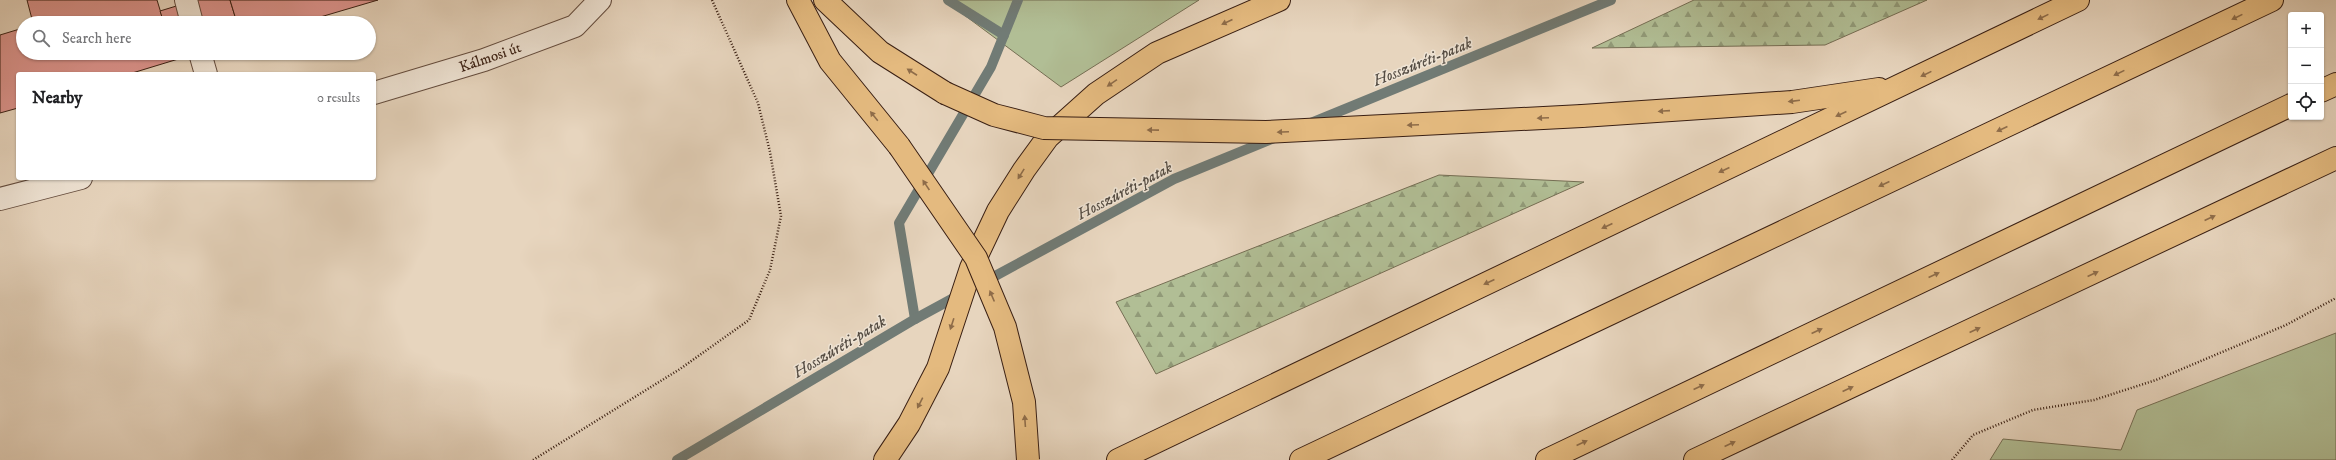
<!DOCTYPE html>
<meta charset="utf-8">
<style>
:root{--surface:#fff;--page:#f2f2f2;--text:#202124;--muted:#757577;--line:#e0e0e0}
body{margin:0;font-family:"IM FELL DW Pica",serif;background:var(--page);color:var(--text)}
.controls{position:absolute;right:12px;top:12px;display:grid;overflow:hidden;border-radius:4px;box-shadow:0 1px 3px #0004}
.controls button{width:36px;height:36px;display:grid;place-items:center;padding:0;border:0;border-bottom:1px solid var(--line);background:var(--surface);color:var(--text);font:20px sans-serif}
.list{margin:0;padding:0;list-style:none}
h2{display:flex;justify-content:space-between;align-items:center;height:52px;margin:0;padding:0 16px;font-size:17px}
h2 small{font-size:13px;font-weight:400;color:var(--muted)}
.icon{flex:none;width:22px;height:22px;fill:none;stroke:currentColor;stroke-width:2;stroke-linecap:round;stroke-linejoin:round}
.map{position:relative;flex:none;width:2336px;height:460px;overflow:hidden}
.search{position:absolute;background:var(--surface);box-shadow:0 1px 3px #0004;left:16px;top:16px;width:360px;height:44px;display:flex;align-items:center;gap:10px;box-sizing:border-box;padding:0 14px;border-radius:22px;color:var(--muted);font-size:15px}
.panel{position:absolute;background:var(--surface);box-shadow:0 1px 3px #0004;left:16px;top:72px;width:360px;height:108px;border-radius:4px}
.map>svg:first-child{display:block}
.grass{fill:#b1be95;stroke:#756e54}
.forest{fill:url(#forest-firs);stroke:#756e54}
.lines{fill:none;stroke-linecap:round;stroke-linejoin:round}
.stream{stroke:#717b75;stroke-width:10}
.building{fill:#dd948e;stroke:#391f13}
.street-casing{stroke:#644c3e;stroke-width:24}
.highway-casing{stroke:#391f13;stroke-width:24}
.path{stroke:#391f13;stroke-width:2.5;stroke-dasharray:1 2;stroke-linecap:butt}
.street{stroke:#efe4d5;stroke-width:22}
.highway{stroke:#e4ba7f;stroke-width:22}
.highway-bridge-casing{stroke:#391f13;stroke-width:24;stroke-linecap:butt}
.highway-bridge{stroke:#e4ba7f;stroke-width:22}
.oneway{fill:#8e6c49}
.labels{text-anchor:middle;stroke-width:3;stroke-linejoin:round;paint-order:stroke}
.street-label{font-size:15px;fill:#391f13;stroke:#efe4d5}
.water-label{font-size:16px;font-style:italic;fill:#554d44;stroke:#efe4d5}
</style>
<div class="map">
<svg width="2336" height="460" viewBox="0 0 2336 460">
<defs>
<pattern id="forest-firs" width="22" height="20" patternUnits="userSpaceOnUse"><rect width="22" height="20" fill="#b1be95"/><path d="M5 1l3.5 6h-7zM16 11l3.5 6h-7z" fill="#919a78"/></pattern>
</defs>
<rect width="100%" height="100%" fill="#e7d5be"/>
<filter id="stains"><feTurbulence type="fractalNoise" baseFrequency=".005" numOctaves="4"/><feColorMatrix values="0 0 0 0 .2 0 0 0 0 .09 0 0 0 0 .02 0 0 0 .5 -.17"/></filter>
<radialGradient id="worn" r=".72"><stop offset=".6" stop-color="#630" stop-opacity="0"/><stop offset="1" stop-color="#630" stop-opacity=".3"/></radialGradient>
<g class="grass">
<polygon points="944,0 1199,0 1061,87"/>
<polygon points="2336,333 2336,460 1990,460 2003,439 2121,450 2137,410"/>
</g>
<g class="forest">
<polygon points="1694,0 1927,0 1825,45 1592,48"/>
<polygon points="1439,175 1584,182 1156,374 1116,302"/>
</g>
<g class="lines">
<g class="stream">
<polyline points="948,0 1004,35"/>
<polyline points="1311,123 1611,0"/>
<polyline points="984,282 1174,179 1274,138"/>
<polyline points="915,319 899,223 991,67 1018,0"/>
<polyline points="677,460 915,319 961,294"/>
</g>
</g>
<g class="building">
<polygon points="27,0 157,0 164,23 33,23"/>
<polygon points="196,0 230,0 237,23 164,23 160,11"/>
<polygon points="230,0 378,0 300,23 237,23"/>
<polygon points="23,28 23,53 173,53 175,60 129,74 18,74 18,108 0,113 0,35"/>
<polygon points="173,53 199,53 175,60"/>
</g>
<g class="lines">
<defs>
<g id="street">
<polyline points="186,0 192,23"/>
<polyline points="200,53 206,74"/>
<polyline points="374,93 484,60 575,26 600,0"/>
<polyline points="0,199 81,178"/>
</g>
<g id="highway">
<polyline points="798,0 830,61 899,146"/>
<polyline points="825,0 880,52 945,93"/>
<polyline points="2321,91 2336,84"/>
<polyline points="1582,116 1792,102 1879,89"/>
<polyline points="885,460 909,424 938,368 971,268 998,211 1024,170 1048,137 1096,94 1157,53 1279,0"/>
<polyline points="1118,460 2078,0"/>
<polyline points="1301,460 2272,0"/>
<polyline points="1547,460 2291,105"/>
<polyline points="1695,460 2336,158"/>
</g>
</defs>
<use href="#street" class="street-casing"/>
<use href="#highway" class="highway-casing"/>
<g class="path">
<polyline points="533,460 680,369 749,320 770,270 781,216 770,152 758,103 712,0"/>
<polyline points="1952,460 1973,435 2033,410 2094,400 2156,380 2286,325 2336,298"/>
</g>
<use href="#street" class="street"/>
<use href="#highway" class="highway"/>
<defs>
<g id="highway-bridge">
<polyline points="945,93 994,115 1044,128 1266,132 1582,116"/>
<polyline points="899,146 976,258 1005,327 1024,402 1028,460"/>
</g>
</defs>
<use href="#highway-bridge" class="highway-bridge-casing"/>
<use href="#highway-bridge" class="highway-bridge"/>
</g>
<defs><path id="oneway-solid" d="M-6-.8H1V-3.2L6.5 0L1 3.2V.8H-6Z"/></defs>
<g class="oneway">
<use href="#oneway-solid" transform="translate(2043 17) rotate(154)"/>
<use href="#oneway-solid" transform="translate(2237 17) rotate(154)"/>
<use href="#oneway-solid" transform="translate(1227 22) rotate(156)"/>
<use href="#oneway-solid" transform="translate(912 72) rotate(-147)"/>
<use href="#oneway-solid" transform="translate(2119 73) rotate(154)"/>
<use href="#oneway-solid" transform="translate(1926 74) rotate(154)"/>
<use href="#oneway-solid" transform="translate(1112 83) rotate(146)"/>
<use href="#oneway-solid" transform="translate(1794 101) rotate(173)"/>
<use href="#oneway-solid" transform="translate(1664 111) rotate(176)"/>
<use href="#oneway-solid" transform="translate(1841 114) rotate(155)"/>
<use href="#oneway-solid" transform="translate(874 116) rotate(-129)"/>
<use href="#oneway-solid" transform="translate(1543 118) rotate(177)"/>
<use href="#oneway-solid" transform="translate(1413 125) rotate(177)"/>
<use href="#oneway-solid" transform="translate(2002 129) rotate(155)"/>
<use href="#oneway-solid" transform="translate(1153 130) rotate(-179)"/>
<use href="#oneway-solid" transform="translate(1283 132) rotate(177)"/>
<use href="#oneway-solid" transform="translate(1724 170) rotate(155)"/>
<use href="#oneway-solid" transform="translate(1021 174) rotate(122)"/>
<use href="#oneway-solid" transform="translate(1884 184) rotate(155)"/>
<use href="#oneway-solid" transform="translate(926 185) rotate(-124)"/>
<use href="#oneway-solid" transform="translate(2210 218) rotate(-25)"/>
<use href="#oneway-solid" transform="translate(1607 226) rotate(155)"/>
<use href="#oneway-solid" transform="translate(2093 274) rotate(-25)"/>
<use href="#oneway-solid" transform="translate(1934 275) rotate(-25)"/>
<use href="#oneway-solid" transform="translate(1489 282) rotate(155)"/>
<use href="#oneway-solid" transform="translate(992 296) rotate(-113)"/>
<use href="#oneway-solid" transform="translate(952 324) rotate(108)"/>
<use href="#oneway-solid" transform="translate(1975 330) rotate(-25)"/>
<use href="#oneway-solid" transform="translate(1817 331) rotate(-25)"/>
<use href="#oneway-solid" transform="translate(1699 387) rotate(-25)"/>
<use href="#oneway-solid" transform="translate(1848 389) rotate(-25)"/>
<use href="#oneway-solid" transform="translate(920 403) rotate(117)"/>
<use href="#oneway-solid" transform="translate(1025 421) rotate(-94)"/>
<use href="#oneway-solid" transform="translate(1582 443) rotate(-25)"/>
<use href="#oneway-solid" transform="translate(1730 444) rotate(-25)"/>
</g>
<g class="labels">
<g class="street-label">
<text transform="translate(490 57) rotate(-19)" y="5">Kálmosi út</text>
</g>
<g class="water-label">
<text transform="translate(1422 61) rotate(-22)" y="6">Hosszúréti-patak</text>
<text transform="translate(1124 190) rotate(-28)" y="6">Hosszúréti-patak</text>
<text transform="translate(839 346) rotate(-31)" y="6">Hosszúréti-patak</text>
</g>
</g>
<rect width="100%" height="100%" filter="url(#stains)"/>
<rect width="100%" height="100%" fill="url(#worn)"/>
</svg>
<div class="controls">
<button>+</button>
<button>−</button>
<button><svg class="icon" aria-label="locate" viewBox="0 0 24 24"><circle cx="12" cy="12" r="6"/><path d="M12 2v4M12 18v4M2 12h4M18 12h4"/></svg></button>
</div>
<div class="search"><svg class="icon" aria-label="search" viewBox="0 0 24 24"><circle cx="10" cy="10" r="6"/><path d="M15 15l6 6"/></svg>Search here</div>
<section class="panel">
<h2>Nearby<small>0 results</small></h2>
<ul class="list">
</ul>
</section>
</div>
